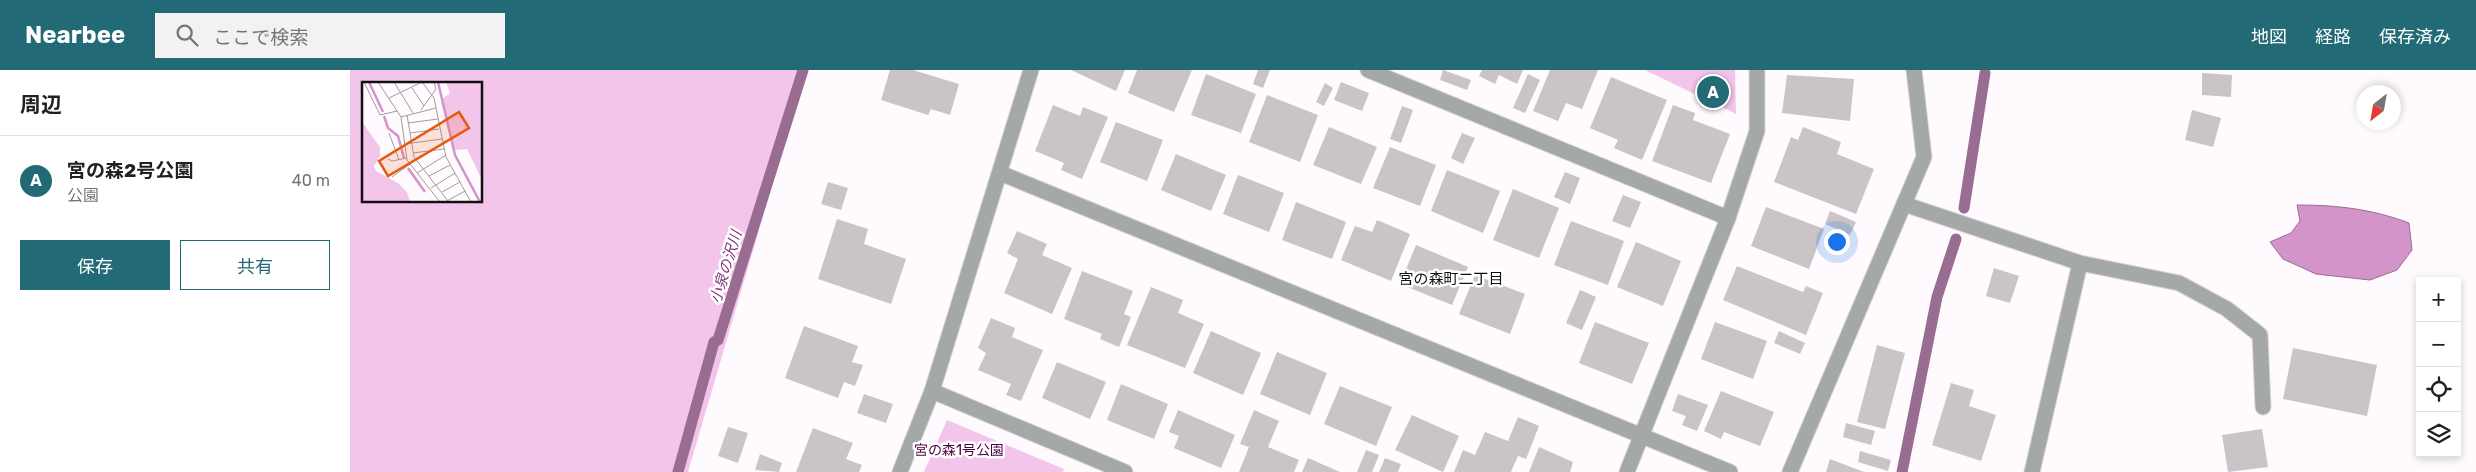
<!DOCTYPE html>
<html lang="ja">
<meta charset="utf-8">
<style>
:root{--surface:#fff;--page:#f2f2f2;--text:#202124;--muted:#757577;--line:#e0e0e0;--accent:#216a76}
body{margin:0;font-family:Rubik,"Noto Sans JP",sans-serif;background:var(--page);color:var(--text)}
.controls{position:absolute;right:15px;bottom:15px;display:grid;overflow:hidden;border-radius:0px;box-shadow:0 2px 8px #0003}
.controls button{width:45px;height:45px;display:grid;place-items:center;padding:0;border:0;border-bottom:1px solid var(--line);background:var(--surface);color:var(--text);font:25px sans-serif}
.compass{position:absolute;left:2006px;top:15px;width:45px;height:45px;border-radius:50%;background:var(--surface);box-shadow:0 2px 8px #0003;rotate:211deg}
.you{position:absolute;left:1486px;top:171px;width:18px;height:18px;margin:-12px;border:4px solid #fff;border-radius:50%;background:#1a73e8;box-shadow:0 0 0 8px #1a73e833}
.badge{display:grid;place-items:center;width:32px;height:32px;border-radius:50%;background:var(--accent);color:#fff;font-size:16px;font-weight:700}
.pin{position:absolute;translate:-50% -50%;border:2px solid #fff;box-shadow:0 1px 5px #0006}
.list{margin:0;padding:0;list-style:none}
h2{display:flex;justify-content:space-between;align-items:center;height:65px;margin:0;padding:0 20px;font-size:21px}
h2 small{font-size:16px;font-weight:400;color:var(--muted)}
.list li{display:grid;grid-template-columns:32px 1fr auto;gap:15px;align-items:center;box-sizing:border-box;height:90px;padding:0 20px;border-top:1px solid var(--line)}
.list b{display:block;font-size:19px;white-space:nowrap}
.list p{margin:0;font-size:16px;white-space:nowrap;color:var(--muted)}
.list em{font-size:16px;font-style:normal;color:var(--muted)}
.actions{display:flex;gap:10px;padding:15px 20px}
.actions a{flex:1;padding:11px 0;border:1px solid var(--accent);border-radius:0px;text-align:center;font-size:18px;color:var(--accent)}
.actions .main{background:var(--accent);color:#fff}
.icon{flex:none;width:28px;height:28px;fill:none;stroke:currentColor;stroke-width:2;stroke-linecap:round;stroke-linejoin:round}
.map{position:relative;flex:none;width:2126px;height:402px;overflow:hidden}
header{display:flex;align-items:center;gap:30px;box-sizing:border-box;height:70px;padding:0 25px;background:var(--accent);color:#fff}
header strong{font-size:24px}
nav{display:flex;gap:28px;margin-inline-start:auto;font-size:18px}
.search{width:350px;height:45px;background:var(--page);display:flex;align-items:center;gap:12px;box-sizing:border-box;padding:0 18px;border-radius:0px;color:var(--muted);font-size:19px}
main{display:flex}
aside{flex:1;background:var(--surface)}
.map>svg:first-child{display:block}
.green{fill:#f3c5eb;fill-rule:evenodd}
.water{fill:#d394c9;stroke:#996c92}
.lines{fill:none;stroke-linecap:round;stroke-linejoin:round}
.stream{stroke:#996c92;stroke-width:11}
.building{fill:#cac4c9}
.minor-casing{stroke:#d8d4d8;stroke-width:17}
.minor{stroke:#a5a8a8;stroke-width:15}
.labels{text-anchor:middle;stroke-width:5;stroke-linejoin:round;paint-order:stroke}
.park-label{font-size:14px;fill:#4e0048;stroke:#fff}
.water-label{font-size:15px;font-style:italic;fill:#7e3576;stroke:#fff}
.neighbourhood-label{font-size:15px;fill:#110f11;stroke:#fff}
.inset-river{fill:none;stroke:#d394c9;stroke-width:2.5}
.inset-road{fill:none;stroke:#9f9c9f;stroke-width:1}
.view{fill:#e8590c;fill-opacity:0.15;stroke:#e8590c;stroke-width:2.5}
.inset-edge{fill:none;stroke:#110f11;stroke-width:2.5}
</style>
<header>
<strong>Nearbee</strong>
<div class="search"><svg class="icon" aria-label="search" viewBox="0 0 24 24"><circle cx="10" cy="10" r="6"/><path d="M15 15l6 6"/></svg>ここで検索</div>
<nav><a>地図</a><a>経路</a><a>保存済み</a></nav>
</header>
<main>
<aside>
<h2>周辺<small></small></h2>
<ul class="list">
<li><span class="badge">A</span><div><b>宮の森2号公園</b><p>公園</p></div><em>40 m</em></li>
</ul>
<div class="actions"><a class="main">保存</a><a>共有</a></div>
</aside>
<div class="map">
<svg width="2126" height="402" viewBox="0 0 2126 402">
<rect width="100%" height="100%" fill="#fefafe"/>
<g class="green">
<path d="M 0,0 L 456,0 L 338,402 L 0,402 ZM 14,14 L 131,14 L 131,131 L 14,131 Z"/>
<polygon points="1295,0 1385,0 1386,44"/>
<polygon points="597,350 714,399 713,402 574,402"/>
</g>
<path class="water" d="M 1947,135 C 1987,135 2022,139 2059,153 L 2062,180 L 2047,200 L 2020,210 L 1966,204 L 1933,189 L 1920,172 L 1941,163 L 1950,151 Z"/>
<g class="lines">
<g class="stream">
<polyline points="1614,138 1635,3"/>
<polyline points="328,402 364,272 368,270 453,0"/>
<polyline points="1552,402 1587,227 1606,169"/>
</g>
</g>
<g class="building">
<polygon points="540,0 563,0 609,14 600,45 581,39 578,45 531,30"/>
<polygon points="721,0 775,0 766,21"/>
<polygon points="787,0 842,0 824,42 778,23"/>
<polygon points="908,0 920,0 913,18 903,14"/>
<polygon points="1093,0 1121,10 1117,20 1090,10"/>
<polygon points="1132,0 1173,0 1167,14 1149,5 1145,14 1129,6"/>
<polygon points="1200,0 1248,0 1232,39 1216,33 1208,51 1183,41"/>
<polygon points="1852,3 1882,5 1881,27 1852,25"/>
<polygon points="856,4 906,24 891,63 841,45"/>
<polygon points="1178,4 1190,10 1175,43 1163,38"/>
<polygon points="1437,5 1504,9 1500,51 1432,43"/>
<polygon points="1261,7 1317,30 1292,90 1264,78 1268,70 1240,58"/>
<polygon points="991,12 1019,23 1012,41 984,30"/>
<polygon points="975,13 983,18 974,36 966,32"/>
<polygon points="917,25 968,45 950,92 899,72"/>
<polygon points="703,35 730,46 733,37 758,47 732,109 711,100 714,93 685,81"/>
<polygon points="1323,35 1345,43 1343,50 1380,64 1361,113 1302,91"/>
<polygon points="1052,36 1063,40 1051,73 1040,69"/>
<polygon points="1842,40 1871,48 1863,77 1835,70"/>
<polygon points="766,52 813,70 797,111 750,92"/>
<polygon points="979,57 1027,77 1011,114 963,95"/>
<polygon points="1453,57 1491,72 1487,84 1524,99 1506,144 1424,112 1441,67 1448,70"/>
<polygon points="1112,63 1125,68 1113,94 1101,88"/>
<polygon points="1040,77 1086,95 1070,136 1023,118"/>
<polygon points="826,84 876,105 861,141 811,120"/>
<polygon points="1097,100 1150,121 1133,163 1081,141"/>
<polygon points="1215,102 1230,108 1220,134 1204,127"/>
<polygon points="888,105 934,123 919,162 873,144"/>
<polygon points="478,112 498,118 491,140 471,134"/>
<polygon points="1163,119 1209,138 1189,188 1143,170"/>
<polygon points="1273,125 1291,132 1280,158 1262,151"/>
<polygon points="946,132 996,152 982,189 932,170"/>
<polygon points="1416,137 1474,159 1459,199 1401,176"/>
<polygon points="1480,141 1506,152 1500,165 1475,154"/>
<polygon points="487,149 518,159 514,174 556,189 541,234 468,209"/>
<polygon points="1027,150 1060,164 1041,211 991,190 1005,156 1022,162"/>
<polygon points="1221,151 1274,171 1258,215 1204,195"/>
<polygon points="667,161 697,174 692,185 722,198 702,244 654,223 668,189 657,183"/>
<polygon points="1286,172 1331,191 1313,236 1267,217"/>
<polygon points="1066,175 1118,197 1102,235 1050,214"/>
<polygon points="1387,196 1453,222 1456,216 1473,223 1456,265 1373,230"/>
<polygon points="1644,198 1669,206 1660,233 1636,226"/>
<polygon points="732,201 783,221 774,244 781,247 769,277 750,269 752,264 714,249"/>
<polygon points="1125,205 1175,224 1160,264 1109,244"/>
<polygon points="801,217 833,230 828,243 854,254 835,298 777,275"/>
<polygon points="1230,220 1246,227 1232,260 1216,253"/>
<polygon points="641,248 665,258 662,267 693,280 671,331 656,325 661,314 628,300 636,283 628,278"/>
<polygon points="1245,252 1299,273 1282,314 1229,293"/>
<polygon points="1365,252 1417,271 1403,309 1351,289"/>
<polygon points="454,256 508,276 502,292 513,295 505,316 494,312 488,328 435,308"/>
<polygon points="861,261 911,283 893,325 843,303"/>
<polygon points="1429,261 1455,273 1450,284 1424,273"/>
<polygon points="1527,275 1555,283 1535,359 1507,352"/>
<polygon points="1943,278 2027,295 2017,346 1933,329"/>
<polygon points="927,282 977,303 960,345 910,324"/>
<polygon points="707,292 756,312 740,349 692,328"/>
<polygon points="1601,313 1624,320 1619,336 1646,345 1631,391 1582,375"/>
<polygon points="771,314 818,334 804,369 757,350"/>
<polygon points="990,316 1042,337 1026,376 974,354"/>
<polygon points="1371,321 1424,342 1410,376 1374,362 1371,369 1354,361"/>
<polygon points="514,324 543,334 536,353 507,343"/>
<polygon points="1328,324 1358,335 1347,361 1332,355 1336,346 1322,341"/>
<polygon points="828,340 885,365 871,398 824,378 829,366 819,362"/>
<polygon points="904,340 929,351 918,377 949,390 944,402 889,402 899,377 890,374"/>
<polygon points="1062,345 1109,366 1093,402 1045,380"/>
<polygon points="1168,347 1189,356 1176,389 1168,386 1161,402 1104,402 1113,380 1125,385 1135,362 1158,371"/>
<polygon points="1496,353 1525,361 1521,375 1493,367"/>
<polygon points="378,357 398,363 388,393 368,386"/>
<polygon points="463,358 503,373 496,389 512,395 509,402 446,402"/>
<polygon points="1912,359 1918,397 1878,402 1872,365"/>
<polygon points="1189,377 1223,392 1220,402 1179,402"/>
<polygon points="1016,380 1029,385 1022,402 1007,402"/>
<polygon points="1510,381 1541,390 1538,401 1508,392"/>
<polygon points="410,384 432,393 429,402 405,400"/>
<polygon points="958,388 990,402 952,402"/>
<polygon points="1035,388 1051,394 1048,402 1029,402"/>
<polygon points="1480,389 1514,402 1476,402"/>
</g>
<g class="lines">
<defs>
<g id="minor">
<polyline points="1018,0 1378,148"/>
<polyline points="650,103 1380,402"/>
<polyline points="1554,134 1730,193 1829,213 1877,239 1910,265 1913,337"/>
<polyline points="582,321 775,402"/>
<polyline points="550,402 582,321 681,0"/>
<polyline points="1277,402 1378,148 1407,61 1407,0"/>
<polyline points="1440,402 1574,87 1564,0"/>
<polyline points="1682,402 1730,193"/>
</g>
</defs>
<use href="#minor" class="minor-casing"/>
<use href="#minor" class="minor"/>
</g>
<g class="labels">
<g class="park-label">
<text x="609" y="385">宮の森1号公園</text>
</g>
<g class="water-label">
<text transform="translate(376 197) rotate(-73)" y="5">小泉の沢川</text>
</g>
<g class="neighbourhood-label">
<text x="1101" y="214">宮の森町二丁目</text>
</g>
</g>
<g transform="translate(12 12)">
<rect width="120" height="120" fill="#fefafe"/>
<path d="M 84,0 L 120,0 L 120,98 L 105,67 L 92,68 L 79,18 L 88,11 ZM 0,40 L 18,65 L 18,74 L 12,84 L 14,89 L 36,101 L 45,110 L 48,120 L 0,120 Z" fill="#f3c5eb"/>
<path class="inset-river" d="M 7,0 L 21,30M 76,0 L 93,73 L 118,120M 22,34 L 26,46 L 36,54 L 42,76M 46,86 L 63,110"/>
<path class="inset-road" d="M 2,0 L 18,33 L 35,29M 16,0 L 39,35 L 45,78 L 78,120M 32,0 L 51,31M 60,0 L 72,16 L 84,75 L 109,120M 50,6 L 62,24M 27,16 L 60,0M 59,28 L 74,7 L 72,0M 45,33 L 52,75 L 86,119M 39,35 L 74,26M 46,41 L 76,37M 27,51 L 37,78M 48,51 L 77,47M 43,62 L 80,57M 51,71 L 82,67M 26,77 L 30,79 L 45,76M 55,91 L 84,73M 67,94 L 88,83M 30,95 L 48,82M 69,106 L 93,91M 80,110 L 98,100M 83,120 L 103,109"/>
<path class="view" d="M 97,30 L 107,46 L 26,94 L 17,79 Z"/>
<rect width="120" height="120" class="inset-edge"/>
</g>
</svg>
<div class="controls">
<button>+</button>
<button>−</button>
<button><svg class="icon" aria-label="locate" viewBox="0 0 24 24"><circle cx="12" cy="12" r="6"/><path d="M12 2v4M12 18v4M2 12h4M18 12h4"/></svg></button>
<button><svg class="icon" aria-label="layers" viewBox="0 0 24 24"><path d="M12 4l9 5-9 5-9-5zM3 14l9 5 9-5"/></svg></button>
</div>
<svg class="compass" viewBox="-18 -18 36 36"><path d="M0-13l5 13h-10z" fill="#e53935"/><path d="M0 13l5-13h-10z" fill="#757577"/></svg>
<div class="you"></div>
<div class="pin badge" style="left:1363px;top:22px">A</div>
</div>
</main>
